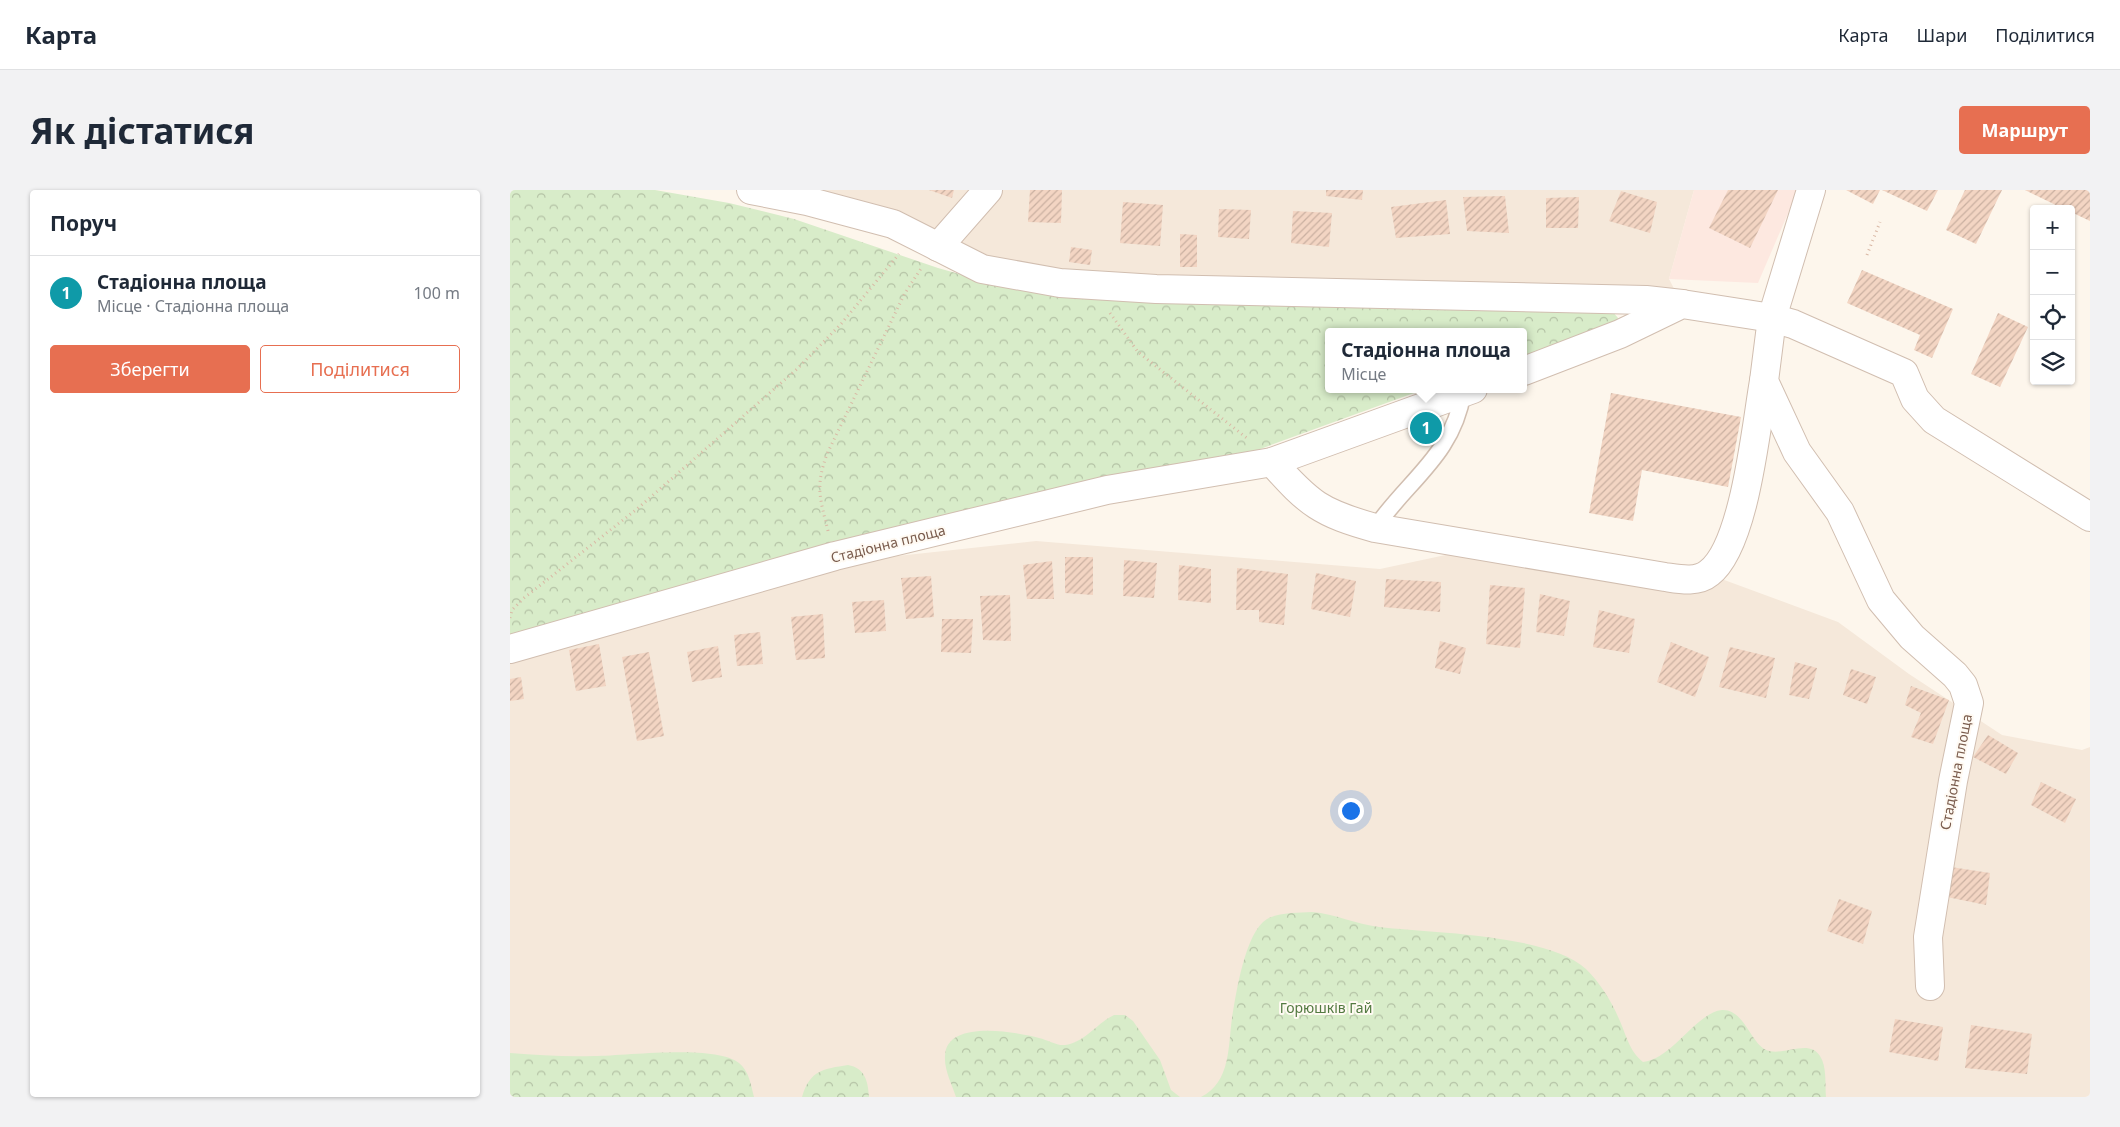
<!DOCTYPE html>
<html lang="uk">
<meta charset="utf-8">
<style>
:root{--surface:#fff;--page:#f2f2f3;--text:#1f2937;--muted:#747a83;--line:#e0e1e3;--accent:#e76f51}
body{margin:0;font-family:"Noto Sans",sans-serif;background:var(--page);color:var(--text)}
.controls{position:absolute;right:15px;top:15px;display:grid;overflow:hidden;border-radius:5px;box-shadow:0 1px 4px #0004}
.controls button{width:45px;height:45px;display:grid;place-items:center;padding:0;border:0;border-bottom:1px solid var(--line);background:var(--surface);color:var(--text);font:25px sans-serif}
.you{position:absolute;left:840px;top:620px;width:18px;height:18px;margin:-12px;border:4px solid #fff;border-radius:50%;background:#1a73e8;box-shadow:0 0 0 8px #1a73e833}
.badge{display:grid;place-items:center;width:32px;height:32px;border-radius:50%;background:var(--accent);color:#fff;font-size:16px;font-weight:700}
.pin{position:absolute;translate:-50% -50%;border:2px solid #fff;box-shadow:0 1px 5px #0006}
.popup{position:absolute;left:815px;top:138px;width:202px;height:65px;box-sizing:border-box;display:grid;place-content:center;border-radius:5px;background:var(--surface);filter:drop-shadow(0 1px 4px #0005);font-size:16px;white-space:nowrap;color:var(--muted)}
.popup b{font-size:19px;color:var(--text)}
.popup::after{content:'';position:absolute;left:50%;top:100%;margin-left:-10px;border:10px solid transparent;border-top-color:var(--surface)}
.list{margin:0;padding:0;list-style:none}
h2{display:flex;justify-content:space-between;align-items:center;height:65px;margin:0;padding:0 20px;font-size:21px}
h2 small{font-size:16px;font-weight:400;color:var(--muted)}
.list li{display:grid;grid-template-columns:32px 1fr auto;gap:15px;align-items:center;box-sizing:border-box;height:75px;padding:0 20px;border-top:1px solid var(--line)}
.list b{display:block;font-size:19px;white-space:nowrap}
.list p{margin:0;font-size:16px;white-space:nowrap;color:var(--muted)}
.list em{font-size:16px;font-style:normal;color:var(--muted)}
.actions{display:flex;gap:10px;padding:15px 20px}
.actions a{flex:1;padding:11px 0;border:1px solid var(--accent);border-radius:5px;text-align:center;font-size:18px;color:var(--accent)}
.actions .main{background:var(--accent);color:#fff}
.icon{flex:none;width:28px;height:28px;fill:none;stroke:currentColor;stroke-width:2;stroke-linecap:round;stroke-linejoin:round}
.map{position:relative;flex:none;width:1580px;height:907px;overflow:hidden;border-radius:5px}
header{display:flex;align-items:center;gap:30px;box-sizing:border-box;height:70px;padding:0 25px;background:var(--surface);border-bottom:1px solid var(--line)}
header strong{font-size:24px}
nav{display:flex;gap:28px;margin-inline-start:auto;font-size:18px}
.intro{display:flex;align-items:center;justify-content:space-between;box-sizing:border-box;height:120px;padding:0 30px}
h1{margin:0;font-size:35px}
.button{padding:12px 22px;border-radius:5px;background:var(--accent);color:#fff;font-size:18px;font-weight:700}
main{display:flex;gap:30px;padding:0 30px}
aside{flex:1;background:var(--surface);border-radius:5px;box-shadow:0 1px 4px #0004}
.map>svg:first-child{display:block}
.residential{fill:#f5e8da}
.commercial{fill:#fde8e0}
.forest{fill:url(#forest-crowns)}
.building{fill:url(#building-hatch)}
.lines{fill:none;stroke-linecap:round;stroke-linejoin:round}
.service-casing{stroke:#d1beb0;stroke-width:18}
.minor-casing{stroke:#d1beb0;stroke-width:30}
.path{stroke:#d9b8a5;stroke-width:3;stroke-dasharray:1 4;stroke-linecap:butt}
.service{stroke:#fff;stroke-width:15}
.minor{stroke:#fff;stroke-width:28}
.labels{text-anchor:middle;stroke-width:4;stroke-linejoin:round;paint-order:stroke}
.street-label{font-size:14px;fill:#7a5c4d;stroke:#fffaf3}
.park-label{font-size:14px;fill:#537a41;stroke:#fffaf3}
</style>
<header>
<strong>Карта</strong>
<nav><a>Карта</a><a>Шари</a><a>Поділитися</a></nav>
</header>
<div class="intro"><h1>Як дістатися</h1><a class="button">Маршрут</a></div>
<main>
<aside>
<h2>Поруч<small></small></h2>
<ul class="list">
<li><span class="badge" style="background:#0f9aa8">1</span><div><b>Стадіонна площа</b><p>Місце · Стадіонна площа</p></div><em>100 m</em></li>
</ul>
<div class="actions"><a class="main">Зберегти</a><a>Поділитися</a></div>
</aside>
<div class="map">
<svg width="1580" height="907" viewBox="0 0 1580 907">
<defs>
<pattern id="forest-crowns" width="20" height="18" patternUnits="userSpaceOnUse" patternTransform="scale(1.25)"><rect width="20" height="18" fill="#d8ecc9"/><path d="M2 6a3 3 0 1 1 6 0M12 15a3 3 0 1 1 6 0" fill="none" stroke="#b4c2a5"/></pattern>
<pattern id="building-hatch" width="6" height="6" patternUnits="userSpaceOnUse" patternTransform="scale(1.25)"><rect width="6" height="6" fill="#f3d5c3"/><path d="M-1 1l2-2M0 6l6-6M5 7l2-2" fill="none" stroke="#cab0a1"/></pattern>
</defs>
<rect width="100%" height="100%" fill="#fdf6ec"/>
<g class="residential">
<polygon points="241,0 1184,0 1159,89 1172,114 684,99 458,74"/>
<polygon points="526,351 870,379 973,357 1198,384 1328,432 1399,484 1492,545 1572,560 1580,557 1580,907 0,907 0,469 313,374"/>
</g>
<polygon class="commercial" points="1184,0 1288,0 1248,93 1159,89"/>
<g class="forest">
<polygon points="0,0 145,0 219,13 284,29 428,78 467,89 1102,121 1108,128 1107,132 1014,168 1014,142 818,142 818,199 915,199 717,271 0,446"/>
<path d="M 802,722 C 825,724 846,734 869,737 C 920,743 1039,744 1076,779 C 1090,793 1101,810 1109,829 C 1116,844 1119,861 1133,872 C 1161,870 1187,822 1212,820 C 1234,819 1240,852 1256,860 C 1273,867 1299,848 1310,866 C 1317,876 1315,895 1316,907 L 691,907 C 721,892 718,856 722,828 C 726,804 735,742 757,729 C 770,722 788,723 802,722 Z"/>
<path d="M 604,825 L 615,825 L 623,831 L 650,870 L 661,900 L 670,907 L 446,907 C 442,894 434,880 435,866 C 436,829 506,842 529,848 C 538,850 547,856 555,855 C 574,853 587,833 604,825 Z"/>
<path d="M 0,863 C 28,865 56,867 84,866 C 116,866 205,854 229,873 C 239,881 241,895 244,907 L 0,907 Z"/>
<path d="M 338,875 C 355,878 358,891 359,907 L 292,907 C 300,880 313,879 338,875 Z"/>
</g>
<g class="building">
<polygon points="419,0 444,0 442,8"/>
<polygon points="520,0 552,0 551,33 518,32"/>
<polygon points="816,0 853,0 852,10 816,6"/>
<polygon points="1218,0 1268,0 1240,58 1199,38"/>
<polygon points="1336,0 1370,0 1363,14"/>
<polygon points="1372,0 1428,0 1417,21"/>
<polygon points="1455,0 1492,0 1466,54 1436,40"/>
<polygon points="1515,0 1580,0 1580,31 1561,22 1561,19 1554,19"/>
<polygon points="1111,1 1147,12 1140,43 1099,31"/>
<polygon points="995,6 999,43 957,41 953,7"/>
<polygon points="1069,7 1068,38 1036,38 1036,8"/>
<polygon points="936,10 940,44 886,48 881,17"/>
<polygon points="613,12 653,15 650,56 610,53"/>
<polygon points="709,19 741,20 739,49 708,47"/>
<polygon points="783,21 822,23 819,57 781,53"/>
<polygon points="670,44 687,45 687,77 670,77"/>
<polygon points="561,57 582,60 580,75 559,72"/>
<polygon points="1352,80 1443,119 1422,168 1404,160 1410,145 1337,113"/>
<polygon points="1488,123 1518,137 1490,197 1461,184"/>
<polygon points="1101,203 1231,227 1218,297 1132,280 1123,331 1079,323"/>
<polygon points="555,367 583,367 583,405 555,403"/>
<polygon points="614,370 647,373 644,408 613,406"/>
<polygon points="542,371 544,409 517,409 513,375"/>
<polygon points="669,375 701,379 701,413 668,410"/>
<polygon points="727,378 778,384 774,435 749,432 749,420 726,420"/>
<polygon points="806,383 846,391 840,427 801,419"/>
<polygon points="421,386 424,427 396,429 391,388"/>
<polygon points="876,389 931,392 930,422 874,417"/>
<polygon points="980,395 1015,398 1010,458 976,454"/>
<polygon points="1030,404 1060,411 1054,446 1026,442"/>
<polygon points="500,405 501,451 473,450 470,406"/>
<polygon points="374,410 376,441 345,443 342,412"/>
<polygon points="1089,420 1125,429 1119,463 1083,457"/>
<polygon points="313,424 315,468 286,470 281,427"/>
<polygon points="432,429 463,429 461,463 431,462"/>
<polygon points="250,442 253,474 227,476 224,445"/>
<polygon points="930,451 956,458 950,484 925,478"/>
<polygon points="1161,452 1199,467 1185,507 1147,492"/>
<polygon points="89,454 96,496 66,501 59,460"/>
<polygon points="208,456 212,487 182,492 177,462"/>
<polygon points="1220,457 1265,468 1256,508 1209,497"/>
<polygon points="139,462 154,546 127,551 112,467"/>
<polygon points="1285,472 1307,478 1299,509 1279,505"/>
<polygon points="1341,479 1366,487 1357,514 1333,505"/>
<polygon points="11,487 14,509 0,511 0,489"/>
<polygon points="1401,496 1439,510 1423,554 1401,547 1411,523 1395,515"/>
<polygon points="1478,545 1508,563 1496,584 1463,567"/>
<polygon points="1531,592 1566,609 1555,633 1521,615"/>
<polygon points="1441,677 1480,683 1476,715 1437,707"/>
<polygon points="1329,709 1362,721 1353,754 1317,741"/>
<polygon points="1385,829 1433,837 1428,871 1379,862"/>
<polygon points="1461,835 1522,844 1517,884 1455,878"/>
</g>
<g class="lines">
<defs>
<path id="service" d="M 865,338 C 898,290 943,265 953,203"/>
<g id="minor">
<polyline points="241,0 297,11 383,34 472,79 550,93 646,99 1136,110 1172,114"/>
<polyline points="1301,0 1262,128 1254,191 1287,262 1330,322 1371,410 1402,447 1445,485 1453,495 1459,513 1443,591 1418,747 1420,796"/>
<polyline points="428,57 478,0"/>
<polyline points="1014,181 1110,144 1172,114 1262,128 1283,134 1394,183 1405,209 1424,230 1580,327"/>
<path d="M 762,272 C 799,314 811,323 865,338 L 1155,387 C 1169,389 1187,393 1199,383 C 1235,356 1246,236 1254,191"/>
<polyline points="0,459 325,366 597,300 762,272 963,199"/>
</g>
</defs>
<use href="#service" class="service-casing"/>
<use href="#minor" class="minor-casing"/>
<g class="path">
<polyline points="1357,65 1370,32"/>
<polyline points="600,123 628,162 738,249"/>
<path d="M 318,341 C 310,308 305,297 317,264 L 395,103 L 412,77"/>
<polyline points="0,428 2,420 14,408 127,319 287,179 331,134 389,64"/>
</g>
<use href="#service" class="service"/>
<use href="#minor" class="minor"/>
</g>
<g class="labels">
<g class="street-label">
<text transform="translate(378 354) rotate(-14)" y="5">Стадіонна площа</text>
<text transform="translate(1446 582) rotate(-79)" y="5">Стадіонна площа</text>
</g>
<g class="park-label">
<text x="816" y="823">Горюшків Гай</text>
</g>
</g>
</svg>
<div class="controls">
<button>+</button>
<button>−</button>
<button><svg class="icon" aria-label="locate" viewBox="0 0 24 24"><circle cx="12" cy="12" r="6"/><path d="M12 2v4M12 18v4M2 12h4M18 12h4"/></svg></button>
<button><svg class="icon" aria-label="layers" viewBox="0 0 24 24"><path d="M12 4l9 5-9 5-9-5zM3 14l9 5 9-5"/></svg></button>
</div>
<div class="you"></div>
<div class="pin badge" style="left:916px;top:238px;background:#0f9aa8">1</div>
<div class="popup"><b>Стадіонна площа</b>Місце</div>
</div>
</main>
